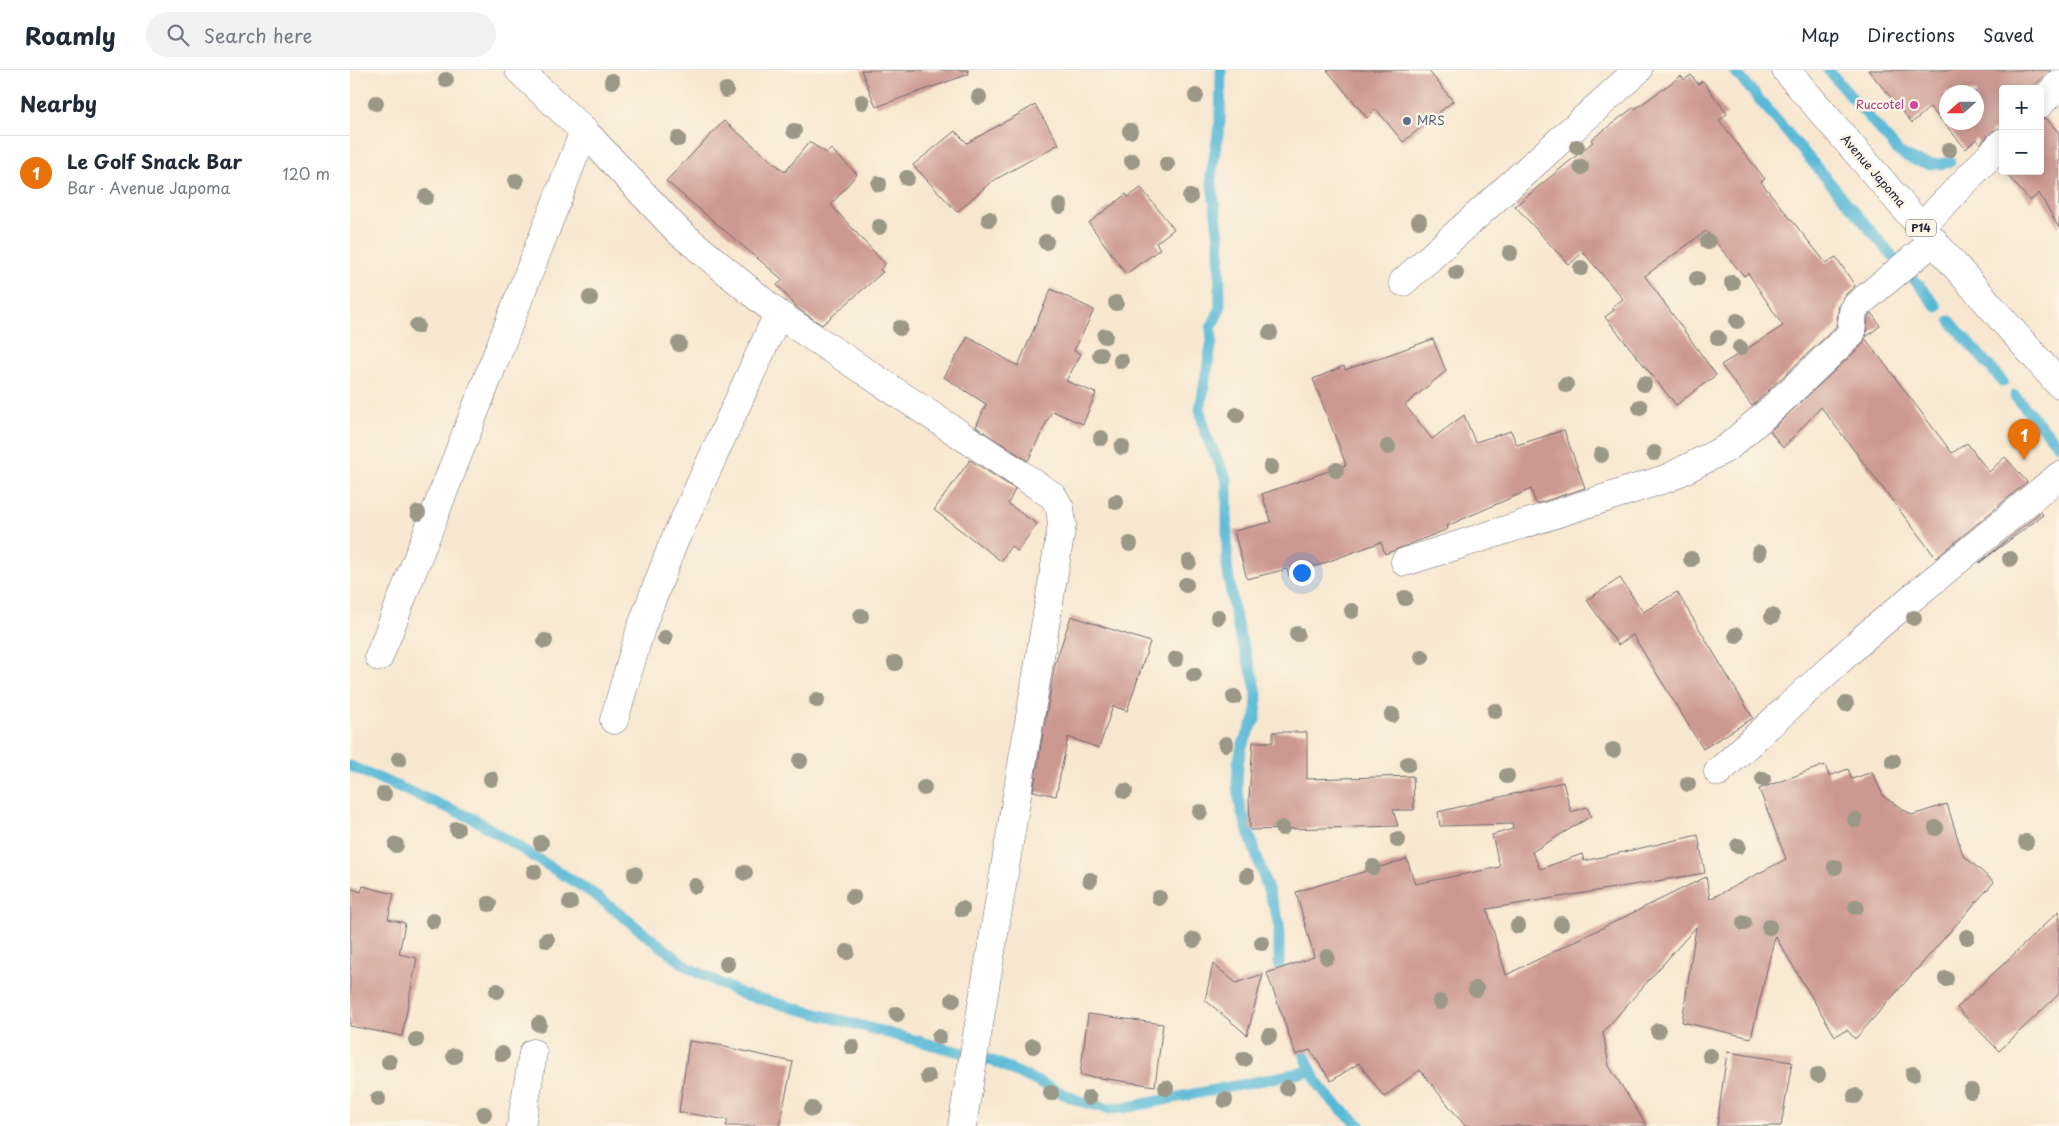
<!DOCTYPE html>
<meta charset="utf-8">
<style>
:root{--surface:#fff;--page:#f2f2f3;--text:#1f2937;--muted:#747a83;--line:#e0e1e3;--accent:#0f766e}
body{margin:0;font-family:"Playpen Sans",sans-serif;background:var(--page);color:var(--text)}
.controls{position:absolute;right:15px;top:15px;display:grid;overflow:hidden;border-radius:5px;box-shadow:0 2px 12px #0003}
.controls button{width:45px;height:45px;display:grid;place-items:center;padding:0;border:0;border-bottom:1px solid var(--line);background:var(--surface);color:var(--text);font:25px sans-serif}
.compass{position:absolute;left:1589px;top:15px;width:45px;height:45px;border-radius:50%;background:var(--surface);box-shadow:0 2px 12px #0003;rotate:249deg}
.you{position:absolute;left:951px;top:502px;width:18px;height:18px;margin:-12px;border:4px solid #fff;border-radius:50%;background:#1a73e8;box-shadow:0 0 0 8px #1a73e833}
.badge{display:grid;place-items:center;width:32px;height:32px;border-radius:50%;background:var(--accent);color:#fff;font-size:16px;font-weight:700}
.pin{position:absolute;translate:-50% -41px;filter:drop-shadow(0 1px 2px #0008)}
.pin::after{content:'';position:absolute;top:26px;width:18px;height:15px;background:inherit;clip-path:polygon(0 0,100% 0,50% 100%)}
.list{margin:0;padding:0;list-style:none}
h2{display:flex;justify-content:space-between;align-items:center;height:65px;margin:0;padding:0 20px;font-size:21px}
h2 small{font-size:16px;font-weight:400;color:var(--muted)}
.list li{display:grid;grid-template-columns:32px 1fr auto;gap:15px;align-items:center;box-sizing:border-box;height:75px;padding:0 20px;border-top:1px solid var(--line)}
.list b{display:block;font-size:19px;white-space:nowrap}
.list p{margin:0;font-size:16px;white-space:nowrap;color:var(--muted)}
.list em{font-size:16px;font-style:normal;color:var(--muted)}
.icon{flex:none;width:28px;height:28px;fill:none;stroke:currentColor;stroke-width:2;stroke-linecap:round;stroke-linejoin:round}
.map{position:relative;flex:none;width:1709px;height:1056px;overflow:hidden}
header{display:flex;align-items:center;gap:30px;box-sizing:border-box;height:70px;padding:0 25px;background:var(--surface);border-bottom:1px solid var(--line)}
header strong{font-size:24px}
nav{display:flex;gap:28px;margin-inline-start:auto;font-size:18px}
.search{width:350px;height:45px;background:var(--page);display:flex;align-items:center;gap:12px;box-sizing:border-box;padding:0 18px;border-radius:28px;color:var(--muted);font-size:19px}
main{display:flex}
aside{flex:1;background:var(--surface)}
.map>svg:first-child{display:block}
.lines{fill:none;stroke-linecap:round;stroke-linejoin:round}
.stream{stroke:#59b9d7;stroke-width:11}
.building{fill:#cc9992;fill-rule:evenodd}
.minor-casing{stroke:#6d676f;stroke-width:29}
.major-casing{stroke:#6d676f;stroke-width:29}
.minor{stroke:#fff;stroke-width:28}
.major{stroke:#fff;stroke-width:28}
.tree{fill:#9b9888}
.hotel-dot{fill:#d1479c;stroke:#fcf5e5;stroke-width:2}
.service-dot{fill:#5c6f8a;stroke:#fcf5e5;stroke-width:2}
.labels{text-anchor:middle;stroke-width:5;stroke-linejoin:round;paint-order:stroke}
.shield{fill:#fcf5e5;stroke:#63616e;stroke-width:1}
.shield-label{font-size:11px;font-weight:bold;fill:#22223b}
.hotel-label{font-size:12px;fill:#b23c85;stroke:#fcf5e5;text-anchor:end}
.service-label{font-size:12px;fill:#4e5e75;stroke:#fcf5e5;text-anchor:start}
.street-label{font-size:12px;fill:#22223b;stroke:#fcf5e5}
</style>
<header>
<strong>Roamly</strong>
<div class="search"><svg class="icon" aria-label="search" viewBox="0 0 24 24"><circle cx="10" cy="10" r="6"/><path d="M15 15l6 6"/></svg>Search here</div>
<nav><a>Map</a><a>Directions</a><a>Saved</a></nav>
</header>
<main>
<aside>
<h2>Nearby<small></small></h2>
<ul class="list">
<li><span class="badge" style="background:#e8710a">1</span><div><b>Le Golf Snack Bar</b><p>Bar · Avenue Japoma</p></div><em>120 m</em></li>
</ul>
</aside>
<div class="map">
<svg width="1709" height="1056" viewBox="0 0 1709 1056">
<rect width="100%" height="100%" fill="#fcf5e5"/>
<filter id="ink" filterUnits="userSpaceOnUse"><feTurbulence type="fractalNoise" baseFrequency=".02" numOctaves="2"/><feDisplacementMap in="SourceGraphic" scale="10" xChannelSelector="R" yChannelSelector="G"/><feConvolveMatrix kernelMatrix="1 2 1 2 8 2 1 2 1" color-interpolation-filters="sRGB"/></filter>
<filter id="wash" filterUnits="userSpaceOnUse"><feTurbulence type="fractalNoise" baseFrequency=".0096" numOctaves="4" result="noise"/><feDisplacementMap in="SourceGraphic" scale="20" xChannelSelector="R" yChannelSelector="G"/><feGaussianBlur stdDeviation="1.12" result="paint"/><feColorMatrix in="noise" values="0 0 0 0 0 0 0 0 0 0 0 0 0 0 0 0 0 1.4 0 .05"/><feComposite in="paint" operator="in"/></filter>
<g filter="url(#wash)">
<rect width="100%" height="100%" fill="#f8e7d0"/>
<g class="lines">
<g class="stream">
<polyline points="871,0 870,52 861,106 869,168 870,239 861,258 862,271 850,339 855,363 877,410 877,496 883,536 889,563 903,606 907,625 906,647 892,676 888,694 887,717 891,740 929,852 929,899 933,912"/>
<polyline points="1384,0 1545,189"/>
<path d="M 1478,0 L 1549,82 C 1565,93 1581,97 1600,92"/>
<polyline points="1558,202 1587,237"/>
<polyline points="1600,251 1653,312"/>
<polyline points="1665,326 1709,376"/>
<polyline points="0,696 124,749 244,824 339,898 392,924 643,991 729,1031 760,1039 773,1038 960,1001"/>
<path d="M 948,968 C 965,1015 972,1025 1011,1056"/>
</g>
</g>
<g id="blocks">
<g class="building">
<polygon points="511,0 618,0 619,4 526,37"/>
<polygon points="977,0 1078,0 1103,31 1053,72 1026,39 1017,48"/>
<path d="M 1518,0 L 1701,0 L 1681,19 L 1653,19 L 1653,57 L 1642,61 L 1630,74 L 1626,69 L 1616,79 L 1580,37 L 1562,53 ZM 1596,22 L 1626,22 L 1626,52 L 1596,52 Z"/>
<polygon points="1341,5 1348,14 1353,11 1377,44 1369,51 1415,109 1411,112 1476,193 1486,187 1505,216 1496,224 1489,235 1486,257 1402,336 1371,295 1433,256 1398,203 1394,206 1356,161 1295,206 1366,305 1326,335 1255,247 1264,240 1262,237 1273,229 1233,182 1219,195 1165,136 1243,72 1241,70 1284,37 1285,39 1331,6 1334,10"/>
<polygon points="685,35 709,74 641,112 607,142 563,95 605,61 617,73"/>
<polygon points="1696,48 1709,63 1709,158 1689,123 1680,131 1654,101 1690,101 1690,49"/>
<polygon points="374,51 435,102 459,72 477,83 481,79 507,104 481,135 535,194 530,200 533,202 472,255 448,239 427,215 433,210 316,111"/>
<polygon points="791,118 824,159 806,173 810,179 776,204 739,153 776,124 778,127"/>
<polygon points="701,219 744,240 724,281 731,284 716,311 746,323 733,354 702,341 678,391 626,357 636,334 594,307 618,267 668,296"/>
<polygon points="1522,243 1530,256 1516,267 1518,246"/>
<polygon points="1515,268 1602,383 1617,373 1639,402 1655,387 1677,412 1586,488 1471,337 1433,378 1420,361 1512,275"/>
<polygon points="1083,269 1096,301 1055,335 1082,369 1114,345 1125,372 1161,361 1167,375 1214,360 1235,418 1186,434 1181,419 1097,456 1098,459 1035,484 1031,472 939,506 937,499 897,509 884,461 921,452 912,424 996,395 963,309 994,296 995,300"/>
<polygon points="620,390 665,419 658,434 687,454 667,481 661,476 651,491 584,440"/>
<polygon points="1691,442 1693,445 1629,493"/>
<polygon points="1270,508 1293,542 1327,522 1403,648 1353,679 1283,565 1268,575 1237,530"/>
<polygon points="721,546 800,572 777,641 763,636 749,678 718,667 706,726 683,721 705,594"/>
<polygon points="923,662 957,662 957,709 1063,706 1064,740 1043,740 1048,756 900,760 899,728 903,672 923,672"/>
<polygon points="1475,695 1479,706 1498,699 1502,709 1522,702 1534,727 1562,745 1597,734 1613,785 1644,812 1505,969 1497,960 1485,966 1425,866 1401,968 1332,952 1346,857 1253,962 1259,996 1297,1056 1115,1056 1070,1000 1034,1027 1009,993 981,1011 960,980 946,985 917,903 964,887 946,822 1057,789 1065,814 1150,797 1142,765 1163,759 1162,754 1090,756 1088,742 1213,712 1221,742 1237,737 1241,746 1182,782 1190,799 1232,784 1234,791 1348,765 1355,803 1137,839 1156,905 1356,807 1360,829 1436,789 1409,719"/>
<polygon points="13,816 44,824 38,849 55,853 49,884 67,888 52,966 0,956 0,818 11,822"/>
<polygon points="1709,841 1709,924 1649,981 1607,938"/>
<polygon points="863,894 886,913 913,904 897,965 855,930"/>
<polygon points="738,944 813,954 805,1016 730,1005"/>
<polygon points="339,971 375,976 375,977 443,992 429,1056 376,1056 378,1050 329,1042"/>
<polygon points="1377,982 1442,992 1431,1056 1367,1056"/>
</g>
</g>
</g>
<g filter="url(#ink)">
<use href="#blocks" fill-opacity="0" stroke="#6d676f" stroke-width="1"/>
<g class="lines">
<defs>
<g id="minor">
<polyline points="169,0 234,61 328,161 428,244 703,426 710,438 712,454 612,1056"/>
<polyline points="1690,34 1709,14"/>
<polyline points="1571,157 1653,72"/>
<polyline points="1053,212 1288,0"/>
<polyline points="1055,492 1318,408 1377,378 1423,338 1501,264 1503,242 1506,236 1584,171"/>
<polyline points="29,587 234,61"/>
<polyline points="264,650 291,558 323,474 428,244"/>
<polyline points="1368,702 1516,566 1709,406"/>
<polyline points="171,1056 183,983"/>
</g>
<polyline id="major" points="1436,0 1571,157 1709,314"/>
</defs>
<use href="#minor" class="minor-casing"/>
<use href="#major" class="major-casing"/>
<use href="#minor" class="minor"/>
<use href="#major" class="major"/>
</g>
<g class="tree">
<circle cx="96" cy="10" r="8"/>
<circle cx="262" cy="11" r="8"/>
<circle cx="376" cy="20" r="8"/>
<circle cx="846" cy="26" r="8"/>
<circle cx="629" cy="27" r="8"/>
<circle cx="512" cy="32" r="8"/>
<circle cx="26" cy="33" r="8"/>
<circle cx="444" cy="61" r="8"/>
<circle cx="780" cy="61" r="8"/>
<circle cx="328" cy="69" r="8"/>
<circle cx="1227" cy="77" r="8"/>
<circle cx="1599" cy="80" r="8"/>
<circle cx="782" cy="91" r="8"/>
<circle cx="817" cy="94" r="8"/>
<circle cx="1231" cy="97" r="8"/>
<circle cx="557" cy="108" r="8"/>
<circle cx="166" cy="111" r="8"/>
<circle cx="529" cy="114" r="8"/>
<circle cx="76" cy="127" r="8"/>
<circle cx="840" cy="127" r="8"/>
<circle cx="710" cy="136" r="8"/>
<circle cx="639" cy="149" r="8"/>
<circle cx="1069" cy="151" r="8"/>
<circle cx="529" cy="157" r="8"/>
<circle cx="696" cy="172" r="8"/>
<circle cx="1358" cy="172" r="8"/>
<circle cx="1160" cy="183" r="8"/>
<circle cx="1231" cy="198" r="8"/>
<circle cx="1106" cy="203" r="8"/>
<circle cx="1347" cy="209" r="8"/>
<circle cx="1382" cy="213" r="8"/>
<circle cx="240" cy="228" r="8"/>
<circle cx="766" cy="233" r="8"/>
<circle cx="1387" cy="251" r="8"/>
<circle cx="67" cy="256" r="8"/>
<circle cx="550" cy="258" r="8"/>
<circle cx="920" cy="263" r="8"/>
<circle cx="755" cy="266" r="8"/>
<circle cx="1368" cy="268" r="8"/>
<circle cx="329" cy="274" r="8"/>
<circle cx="1390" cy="278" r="8"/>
<circle cx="750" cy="285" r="8"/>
<circle cx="771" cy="291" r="8"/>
<circle cx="1294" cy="314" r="8"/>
<circle cx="1216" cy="315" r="8"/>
<circle cx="1290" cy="337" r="8"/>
<circle cx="887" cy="345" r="8"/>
<circle cx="751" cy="368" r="8"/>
<circle cx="772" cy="377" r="8"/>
<circle cx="1038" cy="377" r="8"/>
<circle cx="1304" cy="383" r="8"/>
<circle cx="1251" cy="385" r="8"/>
<circle cx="921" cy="397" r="8"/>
<circle cx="986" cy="400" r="8"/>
<circle cx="766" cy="432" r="8"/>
<circle cx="68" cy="443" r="8"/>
<circle cx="780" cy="474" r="8"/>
<circle cx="1409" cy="483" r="8"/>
<circle cx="1341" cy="489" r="8"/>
<circle cx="1660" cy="489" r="8"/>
<circle cx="839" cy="492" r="8"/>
<circle cx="836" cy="515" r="8"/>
<circle cx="1055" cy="528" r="8"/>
<circle cx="1002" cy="541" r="8"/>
<circle cx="511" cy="546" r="8"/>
<circle cx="1422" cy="546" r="8"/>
<circle cx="868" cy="547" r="8"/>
<circle cx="1564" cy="548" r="8"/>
<circle cx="947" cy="564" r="8"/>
<circle cx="1386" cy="565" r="8"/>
<circle cx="315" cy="568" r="8"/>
<circle cx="195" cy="571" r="8"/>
<circle cx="1072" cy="587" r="8"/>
<circle cx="826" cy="589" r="8"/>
<circle cx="545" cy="593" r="8"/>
<circle cx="844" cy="605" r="8"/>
<circle cx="884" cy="627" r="8"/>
<circle cx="467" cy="630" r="8"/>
<circle cx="1496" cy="634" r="8"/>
<circle cx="1145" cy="641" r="8"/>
<circle cx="1042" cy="645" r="8"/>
<circle cx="876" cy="674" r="8"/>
<circle cx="1263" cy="680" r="8"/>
<circle cx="49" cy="689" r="8"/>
<circle cx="450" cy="691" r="8"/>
<circle cx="1543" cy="691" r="8"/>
<circle cx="1058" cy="694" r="8"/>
<circle cx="1157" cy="706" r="8"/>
<circle cx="141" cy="709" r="8"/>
<circle cx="1413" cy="709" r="8"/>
<circle cx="1338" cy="714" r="8"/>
<circle cx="574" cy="718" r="8"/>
<circle cx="775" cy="721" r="8"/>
<circle cx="34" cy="724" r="8"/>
<circle cx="850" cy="742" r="8"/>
<circle cx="1505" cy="750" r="8"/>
<circle cx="932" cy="758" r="8"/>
<circle cx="1586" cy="758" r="8"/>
<circle cx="107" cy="759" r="8"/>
<circle cx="1048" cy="770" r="8"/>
<circle cx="1676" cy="772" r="8"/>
<circle cx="191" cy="773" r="8"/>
<circle cx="46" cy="775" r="8"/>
<circle cx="1388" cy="776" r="8"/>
<circle cx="1023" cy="797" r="8"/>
<circle cx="1485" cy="797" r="8"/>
<circle cx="184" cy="802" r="8"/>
<circle cx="395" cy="803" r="8"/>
<circle cx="285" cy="804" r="8"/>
<circle cx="897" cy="806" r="8"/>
<circle cx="740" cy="810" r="8"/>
<circle cx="345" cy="816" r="8"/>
<circle cx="503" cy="827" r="8"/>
<circle cx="809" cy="828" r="8"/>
<circle cx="220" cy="833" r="8"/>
<circle cx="139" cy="834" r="8"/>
<circle cx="1506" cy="837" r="8"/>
<circle cx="612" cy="839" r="8"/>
<circle cx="83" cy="851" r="8"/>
<circle cx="1394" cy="853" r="8"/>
<circle cx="1211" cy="854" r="8"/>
<circle cx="1168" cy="856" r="8"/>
<circle cx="1419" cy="857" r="8"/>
<circle cx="1617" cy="867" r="8"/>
<circle cx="197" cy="870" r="8"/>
<circle cx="844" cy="870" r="8"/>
<circle cx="912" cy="873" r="8"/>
<circle cx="497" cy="882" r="8"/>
<circle cx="977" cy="887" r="8"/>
<circle cx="377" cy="894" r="8"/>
<circle cx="1596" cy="909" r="8"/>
<circle cx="1126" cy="919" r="8"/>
<circle cx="147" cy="921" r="8"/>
<circle cx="603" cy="930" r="8"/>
<circle cx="1090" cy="932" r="8"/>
<circle cx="547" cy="944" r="8"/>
<circle cx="189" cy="954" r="8"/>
<circle cx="1308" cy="961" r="8"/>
<circle cx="919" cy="966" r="8"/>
<circle cx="589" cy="967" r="8"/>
<circle cx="66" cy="970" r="8"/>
<circle cx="683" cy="976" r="8"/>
<circle cx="502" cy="977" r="8"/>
<circle cx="152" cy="984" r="8"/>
<circle cx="104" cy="986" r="8"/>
<circle cx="1360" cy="986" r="8"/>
<circle cx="894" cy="989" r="8"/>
<circle cx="39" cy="992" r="8"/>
<circle cx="1563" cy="1004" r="8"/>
<circle cx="1468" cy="1005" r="8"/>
<circle cx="578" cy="1007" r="8"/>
<circle cx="816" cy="1018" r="8"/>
<circle cx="937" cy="1018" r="8"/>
<circle cx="1621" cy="1021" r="8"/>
<circle cx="701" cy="1023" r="8"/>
<circle cx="1505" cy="1026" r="8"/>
<circle cx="739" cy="1028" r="8"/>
<circle cx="28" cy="1029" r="8"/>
<circle cx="875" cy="1030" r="8"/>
<circle cx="462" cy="1039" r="8"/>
<circle cx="134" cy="1044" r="8"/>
</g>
</g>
<circle class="hotel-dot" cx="1564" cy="35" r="5"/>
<circle class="service-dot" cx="1057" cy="51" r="5"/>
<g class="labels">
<rect class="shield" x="1556" y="149.5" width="30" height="17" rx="4"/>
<g class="shield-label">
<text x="1571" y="162">P14</text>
</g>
<g class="hotel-label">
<text x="1554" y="39">Ruccotel</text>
</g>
<g class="service-label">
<text x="1067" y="55">MRS</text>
</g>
<g class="street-label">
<text transform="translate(1523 101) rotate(49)" y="4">Avenue Japoma</text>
</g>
</g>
</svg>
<div class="controls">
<button>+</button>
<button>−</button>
</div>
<svg class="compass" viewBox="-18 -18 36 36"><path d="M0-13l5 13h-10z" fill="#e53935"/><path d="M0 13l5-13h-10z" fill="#747a83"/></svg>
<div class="you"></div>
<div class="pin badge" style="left:1674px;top:390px;background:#e8710a">1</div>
</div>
</main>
